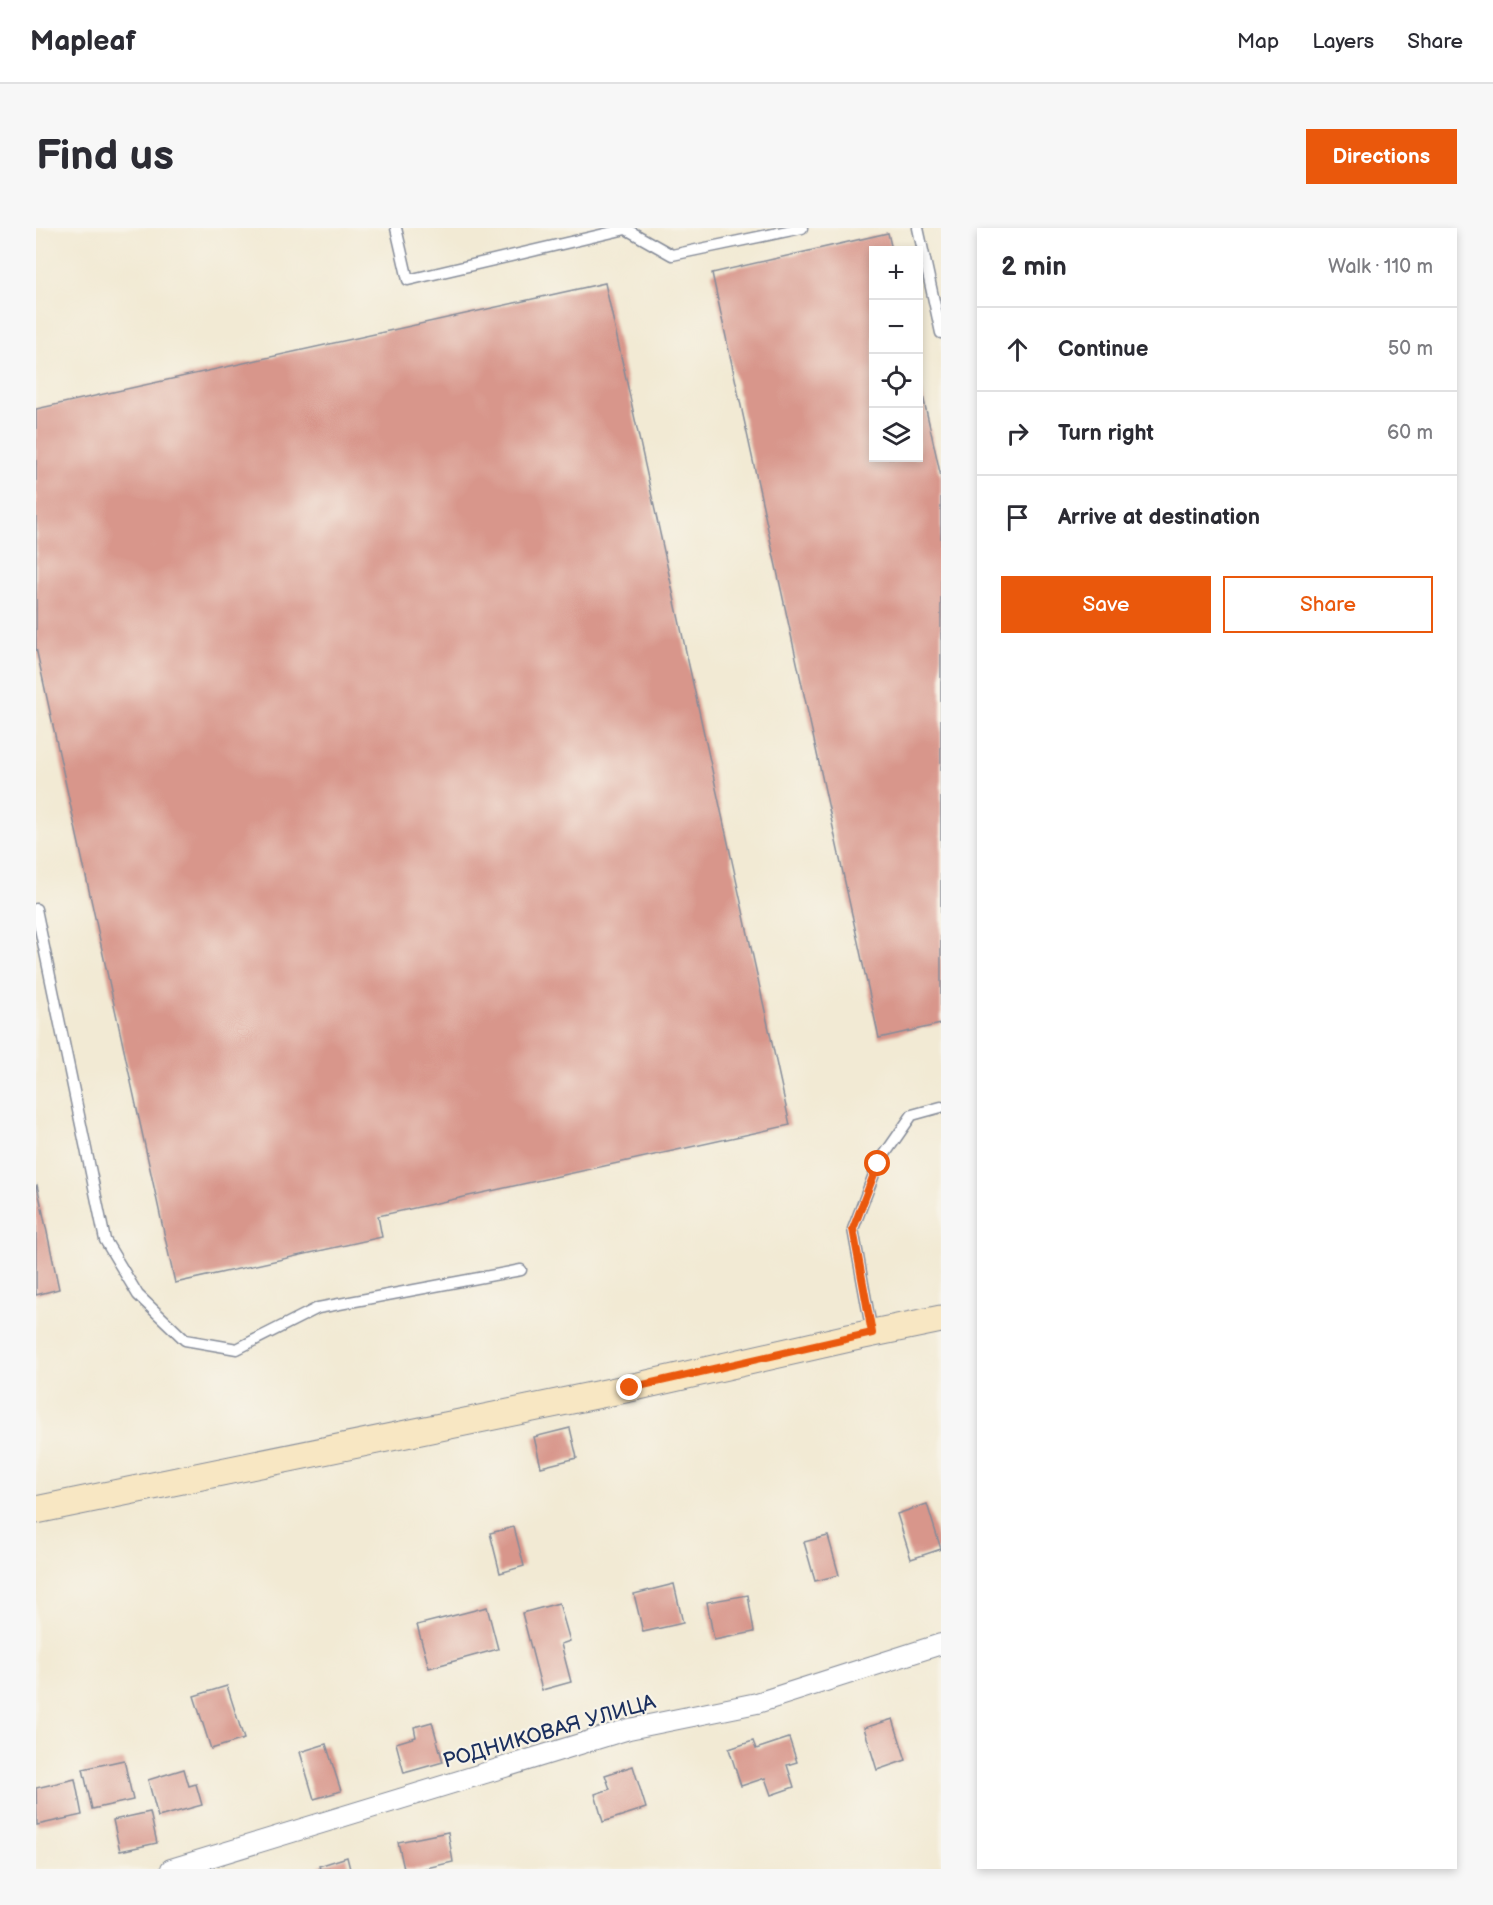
<!DOCTYPE html>
<meta charset="utf-8">
<style>
:root{--surface:#fff;--page:#f7f7f7;--text:#2b2b33;--muted:#7c7c81;--line:#e1e1e2;--accent:#ea580c}
body{margin:0;font-family:"Balsamiq Sans",sans-serif;background:var(--page);color:var(--text)}
.controls{position:absolute;right:18px;top:18px;display:grid;overflow:hidden;border-radius:0px;box-shadow:0 3px 9px #0003}
.controls button{width:54px;height:54px;display:grid;place-items:center;padding:0;border:0;border-bottom:2px solid var(--line);background:var(--surface);color:var(--text);font:30px sans-serif}
.stop{position:absolute;width:18px;height:18px;margin:-14px;border:4px solid #ea580c;border-radius:50%;background:#fff}
.stop.end{background:#ea580c;border-color:#fff;box-shadow:0 2px 6px #0008}
.list{margin:0;padding:0;list-style:none}
h2{display:flex;justify-content:space-between;align-items:center;height:78px;margin:0;padding:0 24px;font-size:26px}
h2 small{font-size:20px;font-weight:400;color:var(--muted)}
.list li{display:grid;grid-template-columns:39px 1fr auto;gap:18px;align-items:center;box-sizing:border-box;height:84px;padding:0 24px;border-top:2px solid var(--line)}
.list b{display:block;font-size:22px;white-space:nowrap}
.list em{font-size:20px;font-style:normal;color:var(--muted)}
.actions{display:flex;gap:12px;padding:18px 24px}
.actions a{flex:1;padding:14px 0;border:2px solid var(--accent);border-radius:0px;text-align:center;font-size:21px;color:var(--accent)}
.actions .main{background:var(--accent);color:#fff}
.icon{flex:none;width:33px;height:33px;fill:none;stroke:currentColor;stroke-width:2;stroke-linecap:round;stroke-linejoin:round}
.map{position:relative;flex:none;width:905px;height:1641px;overflow:hidden;border-radius:0px}
header{display:flex;align-items:center;gap:36px;box-sizing:border-box;height:84px;padding:0 30px;background:var(--surface);border-bottom:2px solid var(--line)}
header strong{font-size:28px}
nav{display:flex;gap:33px;margin-inline-start:auto;font-size:21px}
.intro{display:flex;align-items:center;justify-content:space-between;box-sizing:border-box;height:144px;padding:0 36px}
h1{margin:0;font-size:42px}
.button{padding:15px 27px;border-radius:0px;background:var(--accent);color:#fff;font-size:21px;font-weight:700}
main{display:flex;gap:36px;padding:0 36px}
aside{flex:1;background:var(--surface);border-radius:0px;box-shadow:0 3px 9px #0003}
.map>svg:first-child{display:block}
.building{fill:#d8968b}
.lines{fill:none;stroke-linecap:round;stroke-linejoin:round}
.lane-casing{stroke:#868c99;stroke-width:13}
.street-casing{stroke:#868c99;stroke-width:22}
.secondary-casing{stroke:#868c99;stroke-width:29}
.lane{stroke:#fff;stroke-width:10}
.street{stroke:#fff;stroke-width:20}
.secondary{stroke:#f8e7c3;stroke-width:27}
.route{stroke:#ea580c;stroke-width:8}
.labels{text-anchor:middle;stroke-width:4.5;stroke-linejoin:round;paint-order:stroke}
.street-label{font-size:21px;fill:#1b2f5e;stroke:#f7f3e8}
</style>
<header>
<strong>Mapleaf</strong>
<nav><a>Map</a><a>Layers</a><a>Share</a></nav>
</header>
<div class="intro"><h1>Find us</h1><a class="button">Directions</a></div>
<main>
<div class="map">
<svg width="905" height="1641" viewBox="0 0 905 1641">
<rect width="100%" height="100%" fill="#f7f3e8"/>
<filter id="ink" filterUnits="userSpaceOnUse"><feTurbulence type="fractalNoise" baseFrequency=".0167" numOctaves="2"/><feDisplacementMap in="SourceGraphic" scale="12" xChannelSelector="R" yChannelSelector="G"/><feConvolveMatrix kernelMatrix="1 2 1 2 8 2 1 2 1" color-interpolation-filters="sRGB"/></filter>
<filter id="wash" filterUnits="userSpaceOnUse"><feTurbulence type="fractalNoise" baseFrequency=".008" numOctaves="4" result="noise"/><feDisplacementMap in="SourceGraphic" scale="24" xChannelSelector="R" yChannelSelector="G"/><feGaussianBlur stdDeviation="1.35" result="paint"/><feColorMatrix in="noise" values="0 0 0 0 0 0 0 0 0 0 0 0 0 0 0 0 0 1.4 0 .05"/><feComposite in="paint" operator="in"/></filter>
<g filter="url(#wash)">
<rect width="100%" height="100%" fill="#f2ead4"/>
<g id="blocks">
<g class="building">
<polygon points="852,5 856,22 838,22 838,230 882,230 883,150 905,249 905,796 843,810 676,45"/>
<polygon points="569,55 754,897 342,988 346,1009 139,1055 0,420 0,181"/>
<polygon points="1,957 23,1061 0,1067 0,958"/>
<polygon points="534,1200 541,1230 505,1239 498,1209"/>
<polygon points="891,1276 905,1321 875,1331 861,1286"/>
<polygon points="478,1299 488,1338 464,1345 454,1305"/>
<polygon points="792,1308 803,1347 779,1353 768,1314"/>
<polygon points="638,1356 647,1395 607,1404 598,1366"/>
<polygon points="712,1367 718,1404 678,1412 671,1374"/>
<polygon points="523,1375 534,1413 525,1416 535,1454 506,1462 486,1385"/>
<polygon points="451,1379 462,1421 393,1440 381,1397"/>
<polygon points="191,1458 208,1511 175,1521 158,1468"/>
<polygon points="857,1491 870,1532 841,1542 828,1500"/>
<polygon points="396,1494 407,1534 368,1545 360,1515 380,1509 378,1499"/>
<polygon points="753,1510 761,1534 751,1537 758,1559 735,1567 729,1550 705,1558 693,1521 717,1513 720,1521"/>
<polygon points="290,1516 305,1563 278,1571 264,1524"/>
<polygon points="88,1532 97,1572 56,1581 47,1541"/>
<polygon points="597,1538 610,1580 567,1594 559,1566 574,1561 569,1547"/>
<polygon points="148,1541 153,1558 160,1556 166,1577 122,1589 112,1552"/>
<polygon points="39,1551 46,1587 1,1597 0,1560"/>
<polygon points="114,1584 121,1615 84,1623 77,1592"/>
<polygon points="412,1604 417,1634 386,1641 368,1641 362,1614"/>
<polygon points="311,1629 314,1641 284,1641 283,1638"/>
</g>
</g>
</g>
<g filter="url(#ink)">
<use href="#blocks" fill-opacity="0" stroke="#868c99" stroke-width="1.5"/>
<g class="lines">
<defs>
<g id="lane">
<polyline points="360,0 372,52 590,1 636,27 766,0"/>
<polyline points="882,0 905,105"/>
<polyline points="0,681 69,1012 102,1067 149,1112 201,1121 282,1080 485,1042"/>
<polyline points="836,1105 817,1001 842,936 876,887 905,879"/>
</g>
<polyline id="street" points="135,1641 593,1501 721,1475 905,1416"/>
<polyline id="secondary" points="0,1282 594,1160 813,1110 905,1091"/>
</defs>
<use href="#lane" class="lane-casing"/>
<use href="#street" class="street-casing"/>
<use href="#secondary" class="secondary-casing"/>
<use href="#lane" class="lane"/>
<use href="#street" class="street"/>
<use href="#secondary" class="secondary"/>
</g>
</g>
<g class="lines" filter="url(#ink)">
<polyline class="route" points="594,1160 836,1105 817,1001 842,936"/>
</g>
<g class="labels">
<g class="street-label">
<text transform="translate(513 1503) rotate(-16)" y="7">РОДНИКОВАЯ УЛИЦА</text>
</g>
</g>
</svg>
<div class="controls">
<button>+</button>
<button>−</button>
<button><svg class="icon" aria-label="locate" viewBox="0 0 24 24"><circle cx="12" cy="12" r="6"/><path d="M12 2v4M12 18v4M2 12h4M18 12h4"/></svg></button>
<button><svg class="icon" aria-label="layers" viewBox="0 0 24 24"><path d="M12 4l9 5-9 5-9-5zM3 14l9 5 9-5"/></svg></button>
</div>
<div class="stop" style="left:842px;top:936px"></div>
<div class="stop end" style="left:594px;top:1160px"></div>
</div>
<aside>
<h2>2 min<small>Walk · 110 m</small></h2>
<ul class="list">
<li><svg class="icon" aria-label="ahead" viewBox="0 0 24 24"><path d="M12 20V5M6 11l6-6 6 6"/></svg><div><b>Continue</b></div><em>50 m</em></li>
<li><svg class="icon" aria-label="right" viewBox="0 0 24 24"><path d="M7 20v-9h11M14 6l5 5-5 5"/></svg><div><b>Turn right</b></div><em>60 m</em></li>
<li><svg class="icon" aria-label="arrive" viewBox="0 0 24 24"><path d="M6 21V4h12l-3 4 3 4H6"/></svg><div><b>Arrive at destination</b></div></li>
</ul>
<div class="actions"><a class="main">Save</a><a>Share</a></div>
</aside>
</main>
